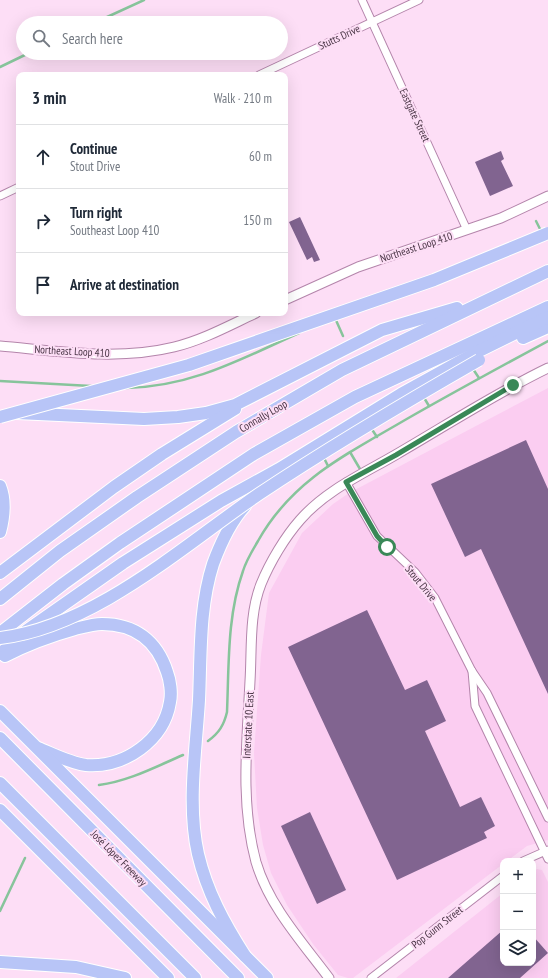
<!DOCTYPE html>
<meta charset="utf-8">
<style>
:root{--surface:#fff;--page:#f2f2f3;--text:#1f2937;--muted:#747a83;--line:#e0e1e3}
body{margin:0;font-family:"PT Sans Narrow",sans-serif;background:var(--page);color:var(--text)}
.controls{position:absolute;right:12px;bottom:12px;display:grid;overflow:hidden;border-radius:8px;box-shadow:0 4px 16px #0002}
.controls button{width:36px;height:36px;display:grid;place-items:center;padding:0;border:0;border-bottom:1px solid var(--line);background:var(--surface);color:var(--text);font:20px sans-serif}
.stop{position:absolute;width:12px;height:12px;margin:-9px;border:3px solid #398857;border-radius:50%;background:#fff}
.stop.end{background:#398857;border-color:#fff;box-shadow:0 1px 4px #0008}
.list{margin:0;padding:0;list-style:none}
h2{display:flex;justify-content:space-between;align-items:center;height:52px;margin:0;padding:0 16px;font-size:17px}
h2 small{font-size:13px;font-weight:400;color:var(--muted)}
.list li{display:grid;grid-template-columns:26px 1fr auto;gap:12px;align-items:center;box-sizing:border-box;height:64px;padding:0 16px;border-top:1px solid var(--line)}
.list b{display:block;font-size:15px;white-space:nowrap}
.list p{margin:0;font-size:13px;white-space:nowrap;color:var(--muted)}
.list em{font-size:13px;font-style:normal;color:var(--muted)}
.icon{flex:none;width:22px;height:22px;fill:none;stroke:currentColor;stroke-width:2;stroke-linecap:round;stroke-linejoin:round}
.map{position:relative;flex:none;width:548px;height:978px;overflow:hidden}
.search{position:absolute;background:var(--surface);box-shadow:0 4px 16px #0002;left:16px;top:16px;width:272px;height:44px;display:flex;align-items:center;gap:10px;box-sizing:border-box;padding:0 14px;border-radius:22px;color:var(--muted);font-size:15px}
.panel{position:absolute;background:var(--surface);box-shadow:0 4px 16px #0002;left:16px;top:72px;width:272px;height:244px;border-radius:8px}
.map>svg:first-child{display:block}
.built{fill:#fbcdf1}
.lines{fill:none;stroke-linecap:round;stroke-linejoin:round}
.stream{stroke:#87c49b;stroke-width:2.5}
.building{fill:#816490}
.minor-casing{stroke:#b485ab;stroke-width:9}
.secondary-casing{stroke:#b485ab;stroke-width:11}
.motorway-casing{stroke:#fff;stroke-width:14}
.minor{stroke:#fff;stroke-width:7}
.secondary{stroke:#fff;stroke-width:9}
.motorway{stroke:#b8c5f7;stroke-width:12}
.motorway-bridge-casing{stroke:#fff;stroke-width:14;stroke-linecap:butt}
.motorway-bridge{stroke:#b8c5f7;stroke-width:12}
.route{stroke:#398857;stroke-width:5}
.labels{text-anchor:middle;stroke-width:4;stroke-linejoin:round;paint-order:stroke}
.street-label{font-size:11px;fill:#493545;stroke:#fddef6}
</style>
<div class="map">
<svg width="548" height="978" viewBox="0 0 548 978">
<rect width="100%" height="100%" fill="#fddef6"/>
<g class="built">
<polygon points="548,388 548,840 527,846 507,861 503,861 503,864 353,978 348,978 338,975 313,944 287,905 271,873 263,845 257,808 254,753 261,655 269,593 302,533 333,504 349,493"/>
<polygon points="537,869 542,870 548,882 548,978 396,978 503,893 503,963 533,963 533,872"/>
</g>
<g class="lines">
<g class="stream">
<polyline points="94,23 144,0"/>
<polyline points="0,67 29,53"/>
<polyline points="536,221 541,231"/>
<polyline points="335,318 343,336"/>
<polyline points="473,369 479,378"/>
<polyline points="0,381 91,386"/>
<path d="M 126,388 C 191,387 241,359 299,333"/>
<polyline points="423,396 429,406"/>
<polyline points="371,428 377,437"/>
<polyline points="350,452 360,469"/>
<polyline points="323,456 328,466"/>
<path d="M 208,741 C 219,733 224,725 227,712 C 229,665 227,616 243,571 C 246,561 252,551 258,541 C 292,480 347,454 405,420 C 452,393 500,367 548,341"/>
<path d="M 99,785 C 129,781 155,767 183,755"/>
<polyline points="0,911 25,858"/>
</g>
</g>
<g class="building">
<polygon points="501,151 504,159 501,161 513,186 490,196 475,162"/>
<polygon points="300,217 320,260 314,262 312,257 307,260 289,222"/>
<polygon points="526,440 548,489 548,694 481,549 465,557 431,484"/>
<polygon points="367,610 405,690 427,680 446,721 425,731 460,807 481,797 495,826 484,832 487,838 397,880 288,647"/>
<polygon points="310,812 346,890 317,904 281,826"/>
<polygon points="503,930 503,963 533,963 533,936 548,953 520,978 448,978"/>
</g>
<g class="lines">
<defs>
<g id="minor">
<polyline points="362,0 467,230"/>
<polyline points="259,75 419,0"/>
<polyline points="0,196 19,187"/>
<polyline points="346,482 377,536 415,572 435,598 472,671 487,693 548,818"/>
<polyline points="472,671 475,706 548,859"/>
<polyline points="523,861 548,850"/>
<polyline points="371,978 503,876"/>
</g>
<g id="secondary">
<polyline points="285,300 358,267 501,218 548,196"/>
<path d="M 0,346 C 57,351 117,361 174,347 C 203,340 230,325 256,313"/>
<path d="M 329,978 C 302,942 269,906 256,862 C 240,803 247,742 250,681 C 252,650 249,614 261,584 C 270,562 285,537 300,520 C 326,490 363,474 397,454 C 447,425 496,393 548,368"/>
</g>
<g id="motorway">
<polyline points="523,338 548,327"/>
<polyline points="17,413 144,419 178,417 206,413 235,405 382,330 457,308"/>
<path d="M 0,486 C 6,501 4,517 0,532"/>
<path d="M 245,506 C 231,521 220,545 213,564 C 199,607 201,656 199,700 C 196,750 187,805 198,854 C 207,892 224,923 245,956"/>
<polyline points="0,573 114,487 162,454 235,409"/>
<polyline points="0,599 60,551 137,497 236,432 342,370 548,271"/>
<polyline points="0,633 63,584 120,543 254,454 355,397 548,307"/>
<polyline points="0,654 26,631 123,563 221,501 279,469 401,394 477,352 548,317"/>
<path d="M 5,656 C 28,644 50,636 75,629 C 83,627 93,624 102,624 C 135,624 157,641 167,672 C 170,680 172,693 170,702 C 164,740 125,768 86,765 C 70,763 53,754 38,748"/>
<polyline points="0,711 267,978"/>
<polyline points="0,738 238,978"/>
<polyline points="0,783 195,978"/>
<polyline points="0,810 168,978"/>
<polyline points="0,962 76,967 125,978"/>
</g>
</defs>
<use href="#minor" class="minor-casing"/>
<use href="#secondary" class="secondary-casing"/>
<use href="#motorway" class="motorway-casing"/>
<use href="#minor" class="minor"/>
<use href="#secondary" class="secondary"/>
<use href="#motorway" class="motorway"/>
<defs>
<g id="motorway-bridge">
<polyline points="0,417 189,365 434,280 548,233"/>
<path d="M 0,638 C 94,627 183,546 259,494 C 331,446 404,403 479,360"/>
</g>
</defs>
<use href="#motorway-bridge" class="motorway-bridge-casing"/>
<use href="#motorway-bridge" class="motorway-bridge"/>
</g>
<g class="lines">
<polyline class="route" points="387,547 377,536 346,482 396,455 513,385"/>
</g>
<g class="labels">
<g class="street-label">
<text transform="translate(339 37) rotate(-25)" y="4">Stutts Drive</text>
<text transform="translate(415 115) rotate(65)" y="4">Eastgate Street</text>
<text transform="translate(416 247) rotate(-18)" y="4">Northeast Loop 410</text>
<text transform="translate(72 351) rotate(3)" y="4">Northeast Loop 410</text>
<text transform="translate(263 416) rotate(-30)" y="4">Connally Loop</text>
<text transform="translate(421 583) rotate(51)" y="4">Stout Drive</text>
<text transform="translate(248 725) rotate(-87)" y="4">Interstate 10 East</text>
<text transform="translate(119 858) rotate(45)" y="4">José López Freeway</text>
<text transform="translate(437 927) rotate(-38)" y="4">Pop Gunn Street</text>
</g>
</g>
</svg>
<div class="controls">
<button>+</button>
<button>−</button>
<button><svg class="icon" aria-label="layers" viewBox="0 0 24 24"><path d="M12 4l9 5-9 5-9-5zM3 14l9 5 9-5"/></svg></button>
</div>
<div class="stop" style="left:387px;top:547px"></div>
<div class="stop end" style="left:513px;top:385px"></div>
<div class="search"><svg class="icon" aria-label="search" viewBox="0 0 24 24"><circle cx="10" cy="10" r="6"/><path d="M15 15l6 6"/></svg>Search here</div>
<section class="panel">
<h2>3 min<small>Walk · 210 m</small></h2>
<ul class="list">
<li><svg class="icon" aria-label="ahead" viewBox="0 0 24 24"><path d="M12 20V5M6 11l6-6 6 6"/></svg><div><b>Continue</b><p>Stout Drive</p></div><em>60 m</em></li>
<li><svg class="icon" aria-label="right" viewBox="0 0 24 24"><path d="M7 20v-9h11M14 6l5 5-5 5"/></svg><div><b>Turn right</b><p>Southeast Loop 410</p></div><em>150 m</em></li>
<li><svg class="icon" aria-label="arrive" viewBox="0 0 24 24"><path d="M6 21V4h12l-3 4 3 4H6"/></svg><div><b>Arrive at destination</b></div></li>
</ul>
</section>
</div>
